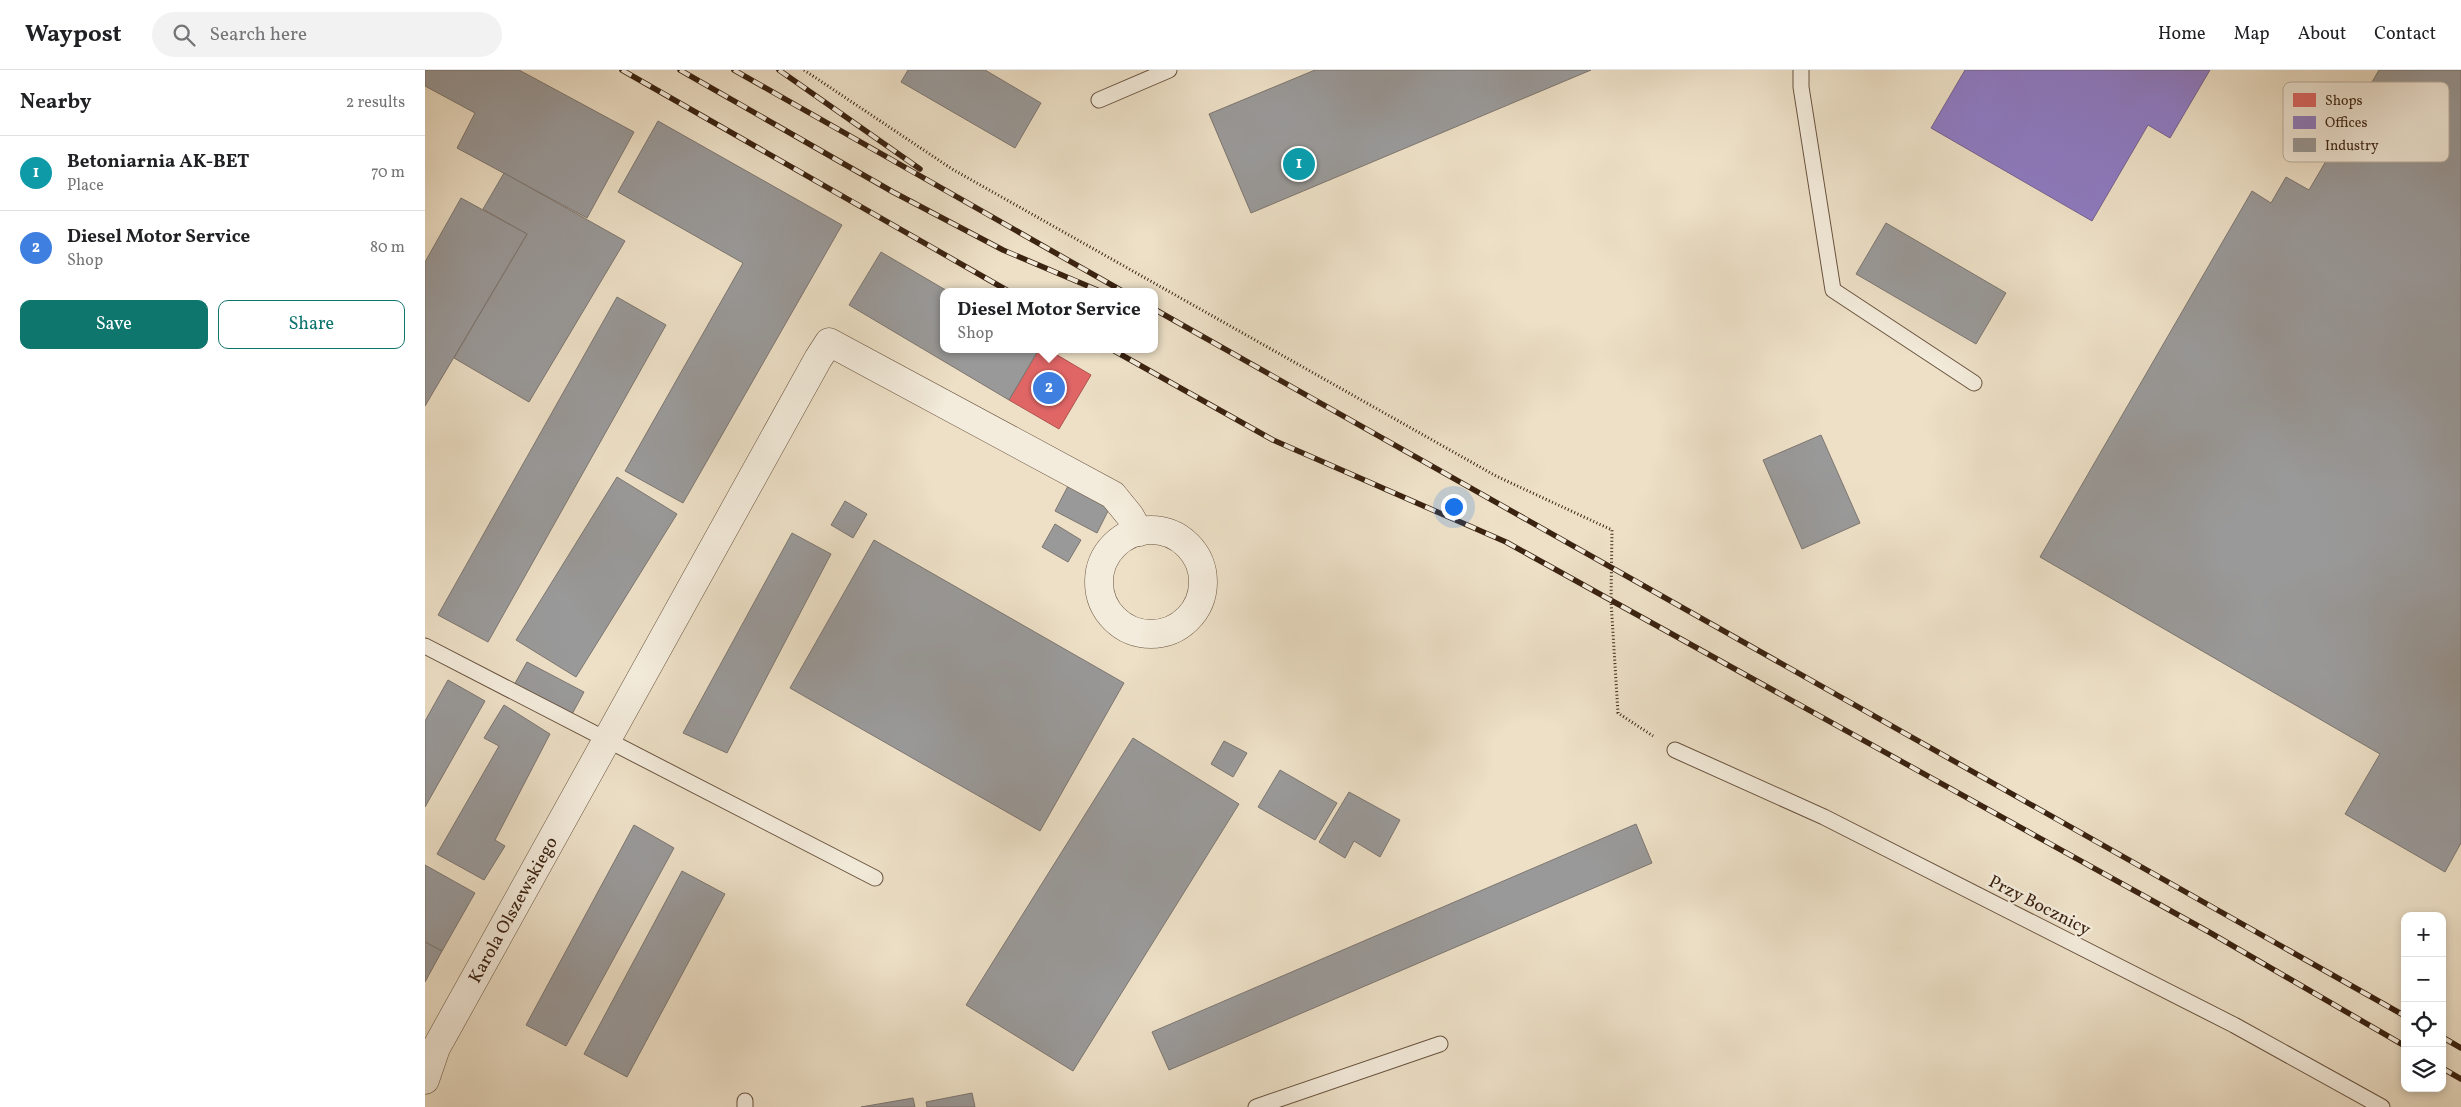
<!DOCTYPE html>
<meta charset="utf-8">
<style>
:root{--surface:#fff;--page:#f2f2f2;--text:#202124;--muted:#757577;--line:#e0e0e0;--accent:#0f766e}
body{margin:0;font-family:Vollkorn,serif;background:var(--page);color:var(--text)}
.controls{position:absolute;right:15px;bottom:15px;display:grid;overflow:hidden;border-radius:10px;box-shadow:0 2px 8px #0003}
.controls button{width:45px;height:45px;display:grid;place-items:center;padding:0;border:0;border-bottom:1px solid var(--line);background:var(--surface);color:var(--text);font:25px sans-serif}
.you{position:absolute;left:1028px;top:436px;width:18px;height:18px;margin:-12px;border:4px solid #fff;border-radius:50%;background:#1a73e8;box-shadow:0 0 0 8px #1a73e833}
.badge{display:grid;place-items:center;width:32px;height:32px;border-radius:50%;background:var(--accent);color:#fff;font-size:16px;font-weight:700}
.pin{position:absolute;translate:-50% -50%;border:2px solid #fff;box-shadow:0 1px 5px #0006}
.popup{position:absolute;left:515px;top:218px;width:218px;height:65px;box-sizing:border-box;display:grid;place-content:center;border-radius:10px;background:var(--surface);filter:drop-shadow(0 1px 4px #0005);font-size:16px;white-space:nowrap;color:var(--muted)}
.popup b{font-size:19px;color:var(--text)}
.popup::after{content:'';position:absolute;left:50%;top:100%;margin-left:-10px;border:10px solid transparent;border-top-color:var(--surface)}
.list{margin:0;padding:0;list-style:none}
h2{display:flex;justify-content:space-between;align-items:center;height:65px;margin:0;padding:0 20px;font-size:21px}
h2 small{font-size:16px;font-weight:400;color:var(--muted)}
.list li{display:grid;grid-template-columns:32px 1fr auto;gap:15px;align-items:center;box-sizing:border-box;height:75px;padding:0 20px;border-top:1px solid var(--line)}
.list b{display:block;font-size:19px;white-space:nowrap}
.list p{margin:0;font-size:16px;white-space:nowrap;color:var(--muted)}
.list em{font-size:16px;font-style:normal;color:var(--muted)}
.actions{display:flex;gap:10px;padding:15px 20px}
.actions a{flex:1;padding:11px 0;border:1px solid var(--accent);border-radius:10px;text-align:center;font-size:18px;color:var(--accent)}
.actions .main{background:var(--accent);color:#fff}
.icon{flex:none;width:28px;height:28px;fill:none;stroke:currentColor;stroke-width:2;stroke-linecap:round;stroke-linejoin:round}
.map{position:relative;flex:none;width:2036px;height:1037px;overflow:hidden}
header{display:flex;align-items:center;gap:30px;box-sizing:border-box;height:70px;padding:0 25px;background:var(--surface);border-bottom:1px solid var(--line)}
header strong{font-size:24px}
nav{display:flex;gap:28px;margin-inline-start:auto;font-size:18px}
.search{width:350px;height:45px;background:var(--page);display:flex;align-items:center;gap:12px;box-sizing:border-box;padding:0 18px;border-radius:28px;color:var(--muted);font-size:19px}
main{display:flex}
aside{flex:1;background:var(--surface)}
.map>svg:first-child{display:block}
.shops{fill:#e06666;stroke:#ae524c}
.offices{fill:#8e7cc3;stroke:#75618e}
.industry{fill:#999;stroke:#7d7670}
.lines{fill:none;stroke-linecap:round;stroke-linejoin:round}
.service-casing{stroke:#68523e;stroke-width:17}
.minor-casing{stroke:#68523e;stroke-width:29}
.path{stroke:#3b2311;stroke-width:3;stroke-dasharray:1 2.5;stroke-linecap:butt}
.service{stroke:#f3ebdb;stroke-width:15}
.minor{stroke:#f3ebdb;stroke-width:28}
.rail-casing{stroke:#3b2311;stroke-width:5.5}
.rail{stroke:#f3ebdb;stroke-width:4;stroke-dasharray:11;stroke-linecap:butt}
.labels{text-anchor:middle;stroke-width:5;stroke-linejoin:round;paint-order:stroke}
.street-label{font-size:18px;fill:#3b2311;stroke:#f3ebdb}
.key{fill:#f3ebdb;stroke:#bcaf9e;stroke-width:1}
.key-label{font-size:14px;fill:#3b2311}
</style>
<header>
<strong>Waypost</strong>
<div class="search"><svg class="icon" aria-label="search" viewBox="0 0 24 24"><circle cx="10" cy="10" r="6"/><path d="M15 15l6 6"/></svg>Search here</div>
<nav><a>Home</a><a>Map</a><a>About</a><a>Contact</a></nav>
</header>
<main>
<aside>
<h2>Nearby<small>2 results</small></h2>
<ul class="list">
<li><span class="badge" style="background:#0f9aa8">1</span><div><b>Betoniarnia AK-BET</b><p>Place</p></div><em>70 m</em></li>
<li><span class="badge" style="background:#3f7fe0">2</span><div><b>Diesel Motor Service</b><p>Shop</p></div><em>80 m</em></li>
</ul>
<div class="actions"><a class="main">Save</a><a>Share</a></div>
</aside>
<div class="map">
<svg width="2036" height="1037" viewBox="0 0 2036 1037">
<rect width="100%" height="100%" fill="#ede0c7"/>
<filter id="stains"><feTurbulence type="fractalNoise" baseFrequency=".004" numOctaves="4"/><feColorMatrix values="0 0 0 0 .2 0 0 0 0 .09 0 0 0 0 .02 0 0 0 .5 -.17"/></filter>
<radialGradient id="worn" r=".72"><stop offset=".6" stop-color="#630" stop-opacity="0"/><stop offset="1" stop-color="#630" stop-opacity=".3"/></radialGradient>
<polygon class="shops" points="614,279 622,279 666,305 634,359 584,330"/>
<polygon class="offices" points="1540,0 1785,0 1745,68 1723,55 1667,151 1506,58"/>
<g class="industry">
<polygon points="0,0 94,0 209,62 162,148 32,78 50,43 0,16"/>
<polygon points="483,0 560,0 616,33 590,78 476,12"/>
<polygon points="890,0 1166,0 826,143 784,44"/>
<polygon points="1954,0 2036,0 2036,773 2020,802 1920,744 1955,684 1615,487 1827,121 1846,133 1861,107 1884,120"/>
<polygon points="233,51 417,155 258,433 200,401 318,193 193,122"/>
<polygon points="79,103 200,171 104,332 29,288 102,164 58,139"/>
<polygon points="36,128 102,164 0,336 0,192"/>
<polygon points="1461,153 1581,223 1551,274 1431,204"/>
<polygon points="456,182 524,222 519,222 519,279 614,279 584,330 424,235"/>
<polygon points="192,227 241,255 63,572 13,545"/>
<polygon points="1396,365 1435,453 1377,479 1338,390"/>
<polygon points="192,407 252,444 151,607 91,570"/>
<polygon points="643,416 685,437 672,463 630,441"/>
<polygon points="420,431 442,444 428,468 406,455"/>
<polygon points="630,454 656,470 643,492 617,477"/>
<polygon points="367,463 406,484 302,683 258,663"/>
<polygon points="449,470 699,613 615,761 365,618"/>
<polygon points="102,592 159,622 146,646 89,615"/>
<polygon points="23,610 60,631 0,737 0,651"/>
<polygon points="79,635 125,664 70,770 80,776 59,810 12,784 74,676 59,668"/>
<polygon points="708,668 814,734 648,1001 541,935"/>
<polygon points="799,671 822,683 808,707 786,694"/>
<polygon points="855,700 912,733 890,770 833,737"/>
<polygon points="924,722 975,750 955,787 929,771 920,788 894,772"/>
<polygon points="1211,754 1227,793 744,1000 727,962"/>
<polygon points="209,755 249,778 141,976 101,955"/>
<polygon points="0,795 50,823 17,881 0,872"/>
<polygon points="257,801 300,824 202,1007 159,984"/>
<polygon points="0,872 17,881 0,912"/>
<polygon points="547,1023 550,1037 502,1037 501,1032"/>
<polygon points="488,1028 490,1037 436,1037"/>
</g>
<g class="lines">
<defs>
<g id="service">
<polyline points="1376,0 1376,17 1408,220 1549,313"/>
<polyline points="674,30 744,0"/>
<polyline points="0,576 450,808"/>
<polyline points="1250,680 1399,747 1809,955 1957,1037"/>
<polyline points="320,1031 320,1037"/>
<polyline points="831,1037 1015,974"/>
</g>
<g id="minor">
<circle cx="726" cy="512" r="52"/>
<path id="s1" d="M 0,1010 L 11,978 L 393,289 L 404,272 L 688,425 L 705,446 L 714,462"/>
</g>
</defs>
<use href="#service" class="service-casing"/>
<use href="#minor" class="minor-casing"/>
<polyline class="path" points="379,0 527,99 1071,406 1187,460 1186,531 1193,643 1228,666"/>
<use href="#service" class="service"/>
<use href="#minor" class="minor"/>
<defs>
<g id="rail">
<polyline points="197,0 585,222"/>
<polyline points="255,0 468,122 578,180 677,222"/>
<polyline points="309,0 699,222"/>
<polyline points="354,0 495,99"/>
<polyline points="729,239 1980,946"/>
<polyline points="686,279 848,370 1081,472 1784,862 1980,976"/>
<polyline points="2017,967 2036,978"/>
<polyline points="2017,998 2036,1009"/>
</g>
</defs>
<use href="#rail" class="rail-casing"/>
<use href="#rail" class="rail"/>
</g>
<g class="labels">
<g class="street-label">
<text transform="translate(1615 835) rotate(27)" y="6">Przy Bocznicy</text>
<text dy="6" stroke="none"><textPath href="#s1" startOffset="192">Karola Olszewskiego</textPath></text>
</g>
</g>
<rect x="1858" y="12" width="166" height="80" rx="8" class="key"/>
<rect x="1868" y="23" width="23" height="14" fill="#e06666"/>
<rect x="1868" y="46" width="23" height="13" fill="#8e7cc3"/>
<rect x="1868" y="68" width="23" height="14" fill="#999"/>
<g class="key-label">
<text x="1900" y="35">Shops</text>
<text x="1900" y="57">Offices</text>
<text x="1900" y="80">Industry</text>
</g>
<rect width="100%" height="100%" filter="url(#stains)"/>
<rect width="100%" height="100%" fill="url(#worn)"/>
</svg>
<div class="controls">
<button>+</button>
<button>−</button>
<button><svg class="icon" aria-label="locate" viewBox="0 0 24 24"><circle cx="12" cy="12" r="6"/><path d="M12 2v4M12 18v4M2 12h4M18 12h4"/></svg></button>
<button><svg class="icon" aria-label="layers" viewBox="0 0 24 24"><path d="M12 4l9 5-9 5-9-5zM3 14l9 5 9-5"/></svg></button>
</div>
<div class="you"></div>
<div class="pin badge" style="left:874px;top:94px;background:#0f9aa8">1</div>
<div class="pin badge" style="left:624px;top:318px;background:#3f7fe0">2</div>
<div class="popup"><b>Diesel Motor Service</b>Shop</div>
</div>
</main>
